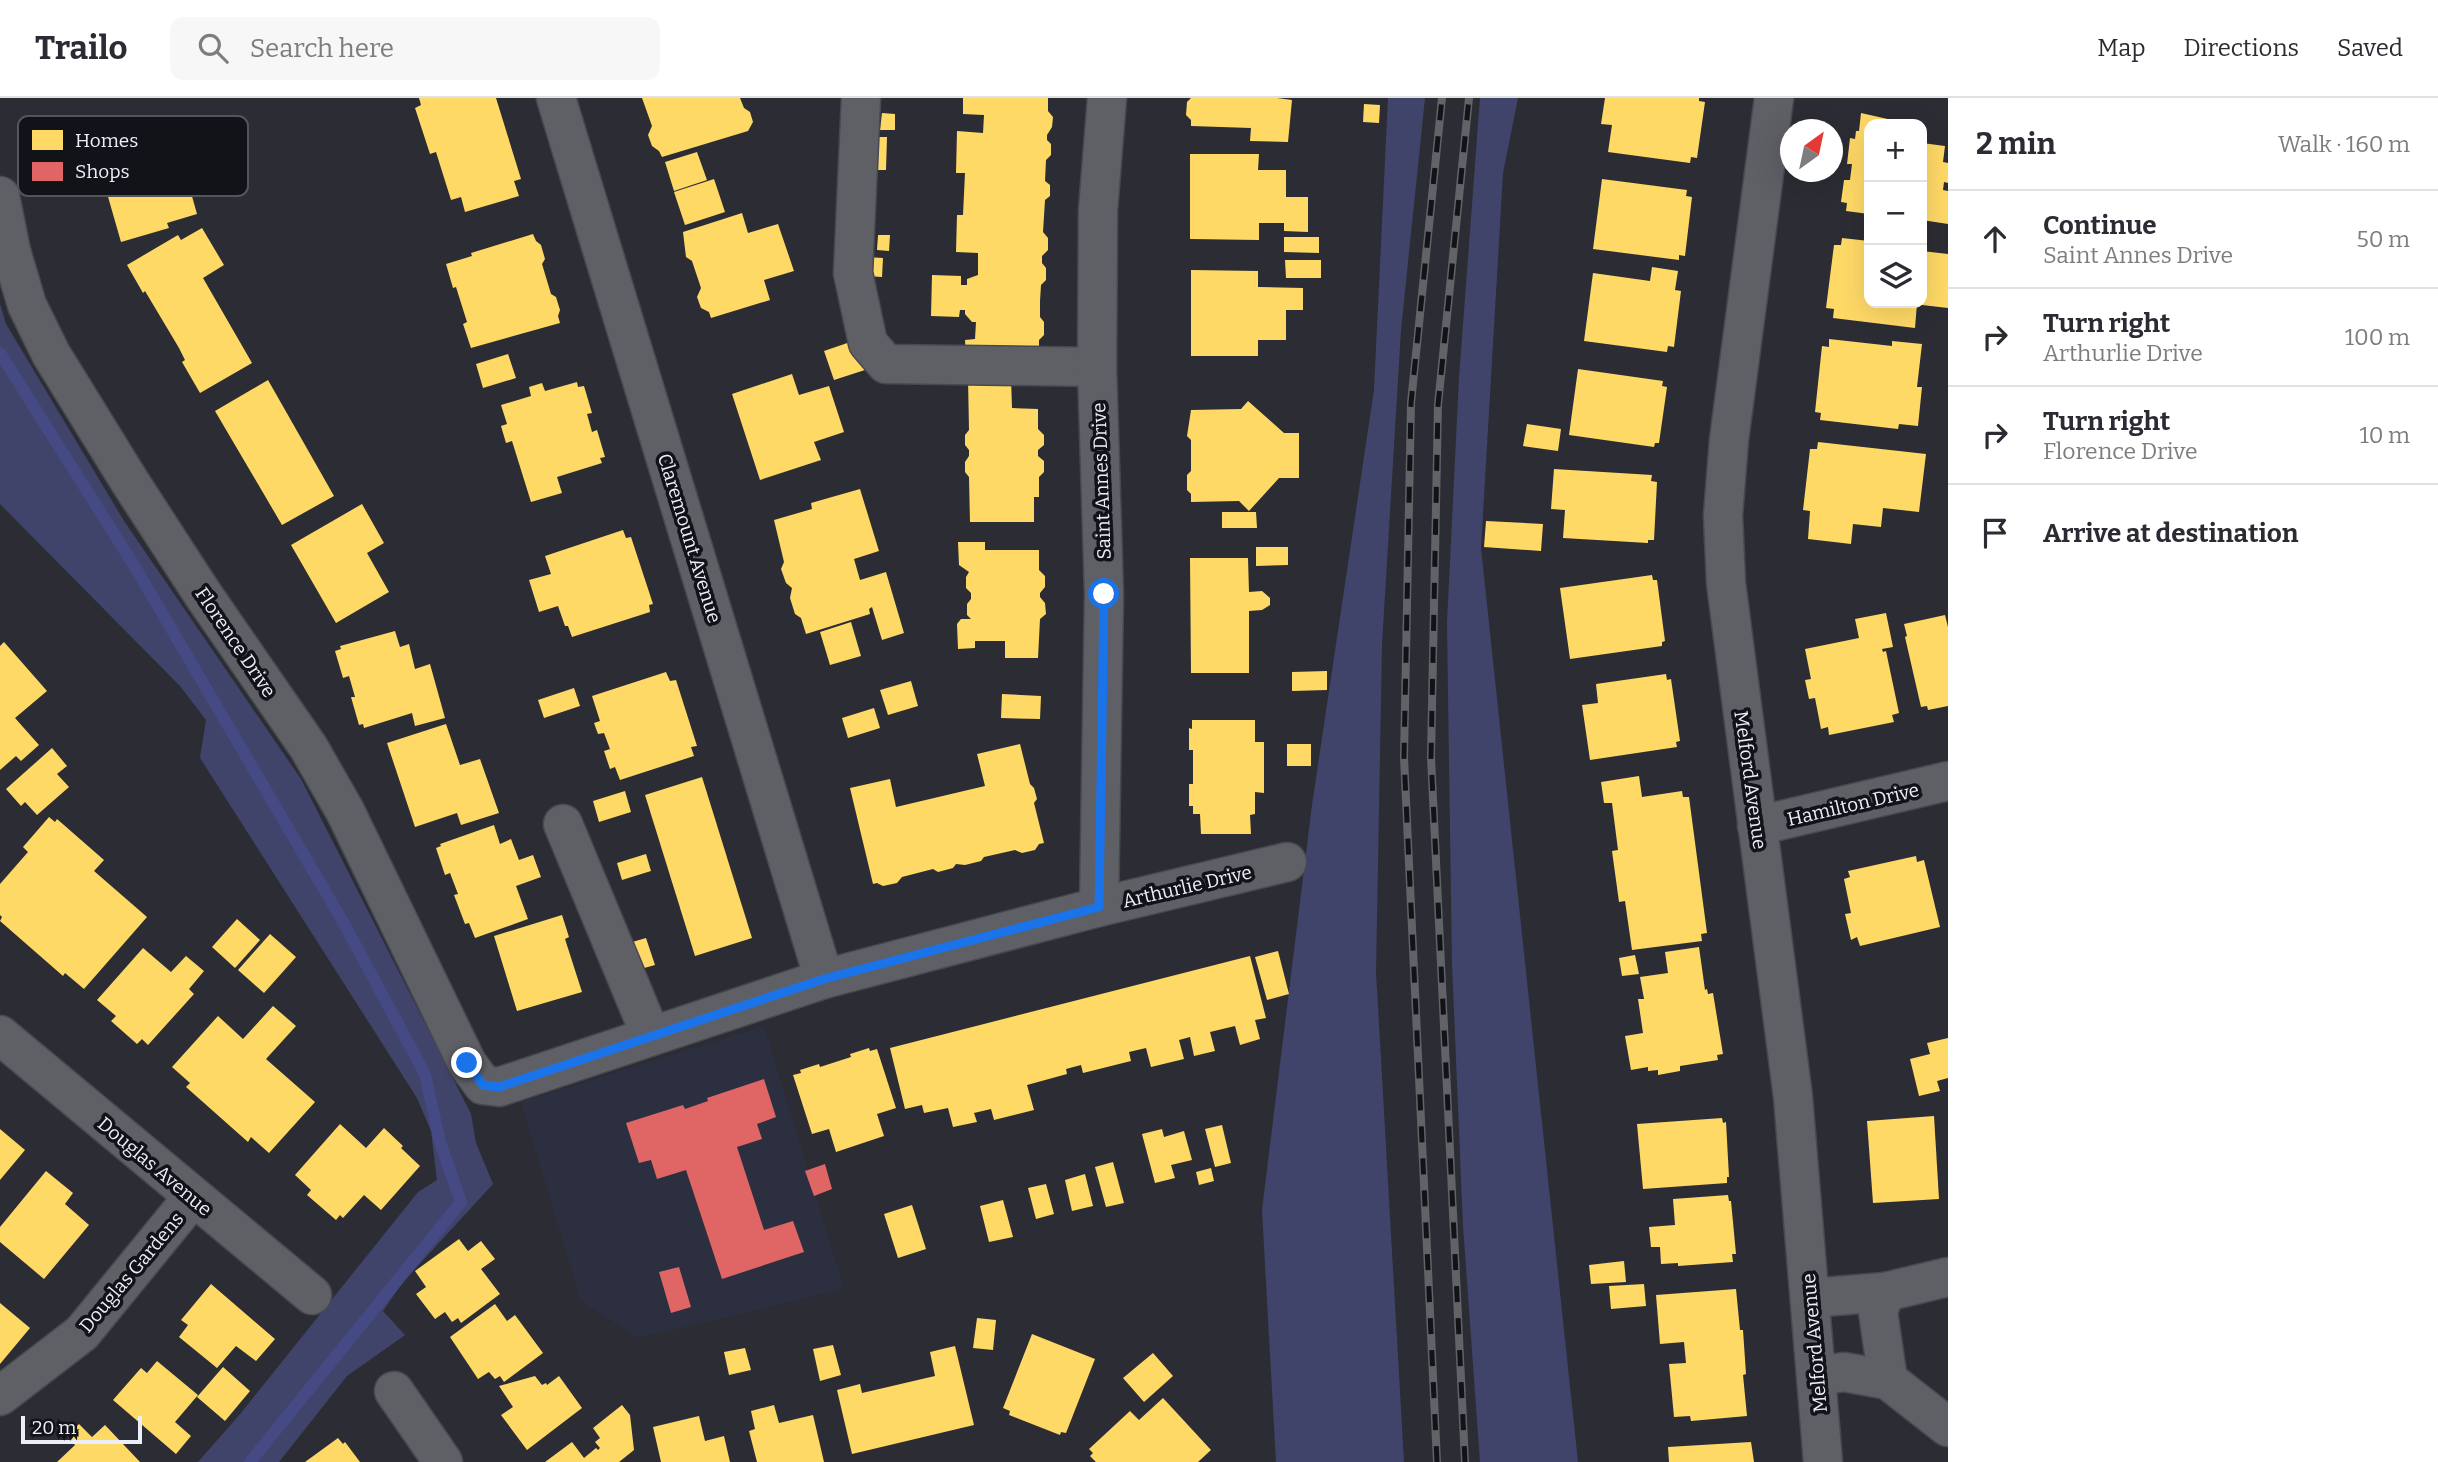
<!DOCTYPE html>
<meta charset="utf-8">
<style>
:root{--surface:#fff;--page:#f7f7f7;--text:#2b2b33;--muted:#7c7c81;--line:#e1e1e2}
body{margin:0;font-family:Bitter,serif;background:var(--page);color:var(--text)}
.controls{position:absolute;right:21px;top:21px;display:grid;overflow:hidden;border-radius:14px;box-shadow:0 7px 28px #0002}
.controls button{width:63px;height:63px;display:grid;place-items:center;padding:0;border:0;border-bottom:2px solid var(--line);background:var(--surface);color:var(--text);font:35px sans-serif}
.compass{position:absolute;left:1780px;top:21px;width:63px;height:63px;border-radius:50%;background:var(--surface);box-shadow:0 7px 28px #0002;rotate:33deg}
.scale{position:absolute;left:21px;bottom:18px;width:121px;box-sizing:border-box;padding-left:7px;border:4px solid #edeff8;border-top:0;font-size:19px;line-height:24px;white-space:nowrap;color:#edeff8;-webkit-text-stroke:5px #121319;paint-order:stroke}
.stop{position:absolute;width:21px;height:21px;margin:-16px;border:5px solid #1a73e8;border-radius:50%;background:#fff}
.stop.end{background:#1a73e8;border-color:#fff;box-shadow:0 2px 7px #0008}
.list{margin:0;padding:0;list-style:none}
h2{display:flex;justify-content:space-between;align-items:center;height:91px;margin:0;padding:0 28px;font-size:30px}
h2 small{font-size:23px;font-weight:400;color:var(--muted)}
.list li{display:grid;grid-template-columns:46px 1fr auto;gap:21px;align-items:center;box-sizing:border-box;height:98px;padding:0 28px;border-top:2px solid var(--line)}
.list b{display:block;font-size:26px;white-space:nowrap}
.list p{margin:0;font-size:23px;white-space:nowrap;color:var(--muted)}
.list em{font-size:23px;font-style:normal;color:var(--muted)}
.icon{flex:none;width:38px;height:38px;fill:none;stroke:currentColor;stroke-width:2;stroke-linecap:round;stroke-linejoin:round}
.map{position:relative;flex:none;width:1948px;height:1364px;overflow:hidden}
header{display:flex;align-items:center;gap:42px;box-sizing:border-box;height:98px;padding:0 35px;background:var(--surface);border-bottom:2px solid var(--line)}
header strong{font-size:33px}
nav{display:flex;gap:38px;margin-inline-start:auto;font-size:24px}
.search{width:490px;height:63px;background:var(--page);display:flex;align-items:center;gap:18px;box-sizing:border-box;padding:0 24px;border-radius:14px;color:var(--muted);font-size:26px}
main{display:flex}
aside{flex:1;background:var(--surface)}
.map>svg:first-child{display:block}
.built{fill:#2c2f40}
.green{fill:#40446a}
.homes{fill:#ffd966}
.shops{fill:#e06666}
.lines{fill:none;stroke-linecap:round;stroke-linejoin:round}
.stream{stroke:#454984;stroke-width:12}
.minor-casing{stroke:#484950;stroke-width:41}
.minor{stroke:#5f6066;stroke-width:38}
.rail-casing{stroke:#626367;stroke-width:8}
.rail{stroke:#121319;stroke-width:5;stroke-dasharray:16;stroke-linecap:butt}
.route{stroke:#1a73e8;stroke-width:9}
.labels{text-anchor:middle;stroke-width:7;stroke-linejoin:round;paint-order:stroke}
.street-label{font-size:19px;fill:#edeff8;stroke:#121319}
.key{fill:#121319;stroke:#54555c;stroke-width:2}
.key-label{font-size:19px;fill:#edeff8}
</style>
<header>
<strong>Trailo</strong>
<div class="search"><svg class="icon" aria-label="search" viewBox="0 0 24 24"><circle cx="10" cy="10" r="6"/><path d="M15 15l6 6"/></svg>Search here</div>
<nav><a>Map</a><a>Directions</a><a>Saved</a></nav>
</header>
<main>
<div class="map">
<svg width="1948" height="1364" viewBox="0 0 1948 1364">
<rect width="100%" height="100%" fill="#2c2d34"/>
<polygon class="built" points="764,928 844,1191 639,1240 581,1203 521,1004"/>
<g class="green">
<polygon points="1388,0 1425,0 1401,232 1382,546 1376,874 1404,1364 1276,1364 1262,1112 1312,707 1374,292"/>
<polygon points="1480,0 1518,0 1503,75 1481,450 1578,1364 1480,1364 1463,1127 1452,866 1447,525 1459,280"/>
<polygon points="0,206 6,226 124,423 301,681 471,1016 476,1045 493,1086 402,1185 383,1213 405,1237 347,1278 279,1364 198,1364 241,1315 418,1094 437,1082 431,1033 417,1000 200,660 206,622 180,588 0,406"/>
</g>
<g class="homes">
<polygon points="419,0 496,0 521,81 514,83 519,98 465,114 461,99 451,102 436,54 430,56 415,10 421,7"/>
<polygon points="642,0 740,0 744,10 750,14 753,24 748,33 662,59 659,53 652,48 648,37 652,28"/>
<polygon points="963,0 1048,0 1048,13 1053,19 1052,29 1047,37 1047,42 1051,46 1051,57 1046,62 1045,83 1050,87 1050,98 1045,102 1043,134 1048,140 1048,152 1042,158 1042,165 1046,170 1046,182 1041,187 1040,203 1040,219 1044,224 1044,237 1039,242 1039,249 966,258 965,242 975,241 976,224 972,224 965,216 965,212 960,212 959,219 931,218 932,177 961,178 961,187 967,187 967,181 978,177 978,155 956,154 957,117 963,117 965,75 956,75 957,33 983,35 984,17 963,16"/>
<polygon points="1191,0 1277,0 1292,2 1288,44 1250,43 1251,30 1191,28 1191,22 1186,17 1187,4"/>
<polygon points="1605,0 1699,0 1699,3 1705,4 1697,60 1691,59 1690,65 1608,54 1612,27 1601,26"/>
<polygon points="1364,6 1380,7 1379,25 1363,24"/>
<polygon points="882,15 895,16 895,32 880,32"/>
<polygon points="1861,15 1901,24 1901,26 1869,26 1869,116 1846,113 1847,105 1841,104 1844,82 1850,82 1852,66 1847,66 1850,40 1855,41 1856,33 1859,33"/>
<polygon points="141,30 142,34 147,33 149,41 171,35 180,40 186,58 180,66 158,72 161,83 186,77 197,116 167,125 169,130 121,144 92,43"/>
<polygon points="870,39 887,39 886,72 869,72"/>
<polygon points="1922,45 1945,48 1943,64 1948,65 1948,85 1944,84 1943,92 1948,93 1948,126 1922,122"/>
<polygon points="697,54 707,82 674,93 665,64"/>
<polygon points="1190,56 1259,56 1258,72 1286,72 1286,99 1308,99 1308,134 1284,133 1284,125 1259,125 1259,142 1190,141"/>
<polygon points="714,81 725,114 685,127 674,94"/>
<polygon points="1602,81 1687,92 1686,98 1692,99 1685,158 1679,157 1679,162 1593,151"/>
<polygon points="742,115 748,135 778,126 794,173 764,182 770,202 711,220 709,214 701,210 697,199 701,190 692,163 686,159 683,134"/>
<polygon points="202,130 224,167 203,180 252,265 200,295 182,264 185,262 179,250 145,193 143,195 127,167 178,137 181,142"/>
<polygon points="533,136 536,143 541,147 545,161 542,166 551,196 556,199 560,212 558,218 560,225 471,250 463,226 467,224 456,189 453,190 446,166 472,158 471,155"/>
<polygon points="878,137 890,137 889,153 877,152"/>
<polygon points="1284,139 1319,139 1319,155 1284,154"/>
<polygon points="1842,140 1869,143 1869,205 1917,205 1915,230 1833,220 1834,211 1826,210 1834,147 1841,147"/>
<polygon points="1922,153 1948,156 1948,210 1922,207"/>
<polygon points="867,159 883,160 882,179 867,178"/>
<polygon points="1285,162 1321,162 1321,180 1286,180"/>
<polygon points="1652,169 1678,173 1675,192 1681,193 1674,249 1668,248 1667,254 1584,243 1593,175 1650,183"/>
<polygon points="1191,172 1258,173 1258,189 1303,190 1303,212 1286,212 1286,242 1258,242 1258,258 1191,258"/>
<polygon points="859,241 868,271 834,282 824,253"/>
<polygon points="1829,241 1892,248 1892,243 1922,246 1917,289 1922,289 1918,328 1899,326 1898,331 1820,322 1821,315 1815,314 1822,248 1829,249"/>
<polygon points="508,256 516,280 483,290 476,266"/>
<polygon points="1578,271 1663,283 1662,288 1667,289 1659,345 1655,345 1654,349 1569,337"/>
<polygon points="792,276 799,297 829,288 844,334 814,344 821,362 760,382 732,296"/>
<polygon points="968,280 1011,280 1012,310 1038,311 1038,331 1044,337 1044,347 1038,352 1038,358 1044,363 1044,374 1039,379 1039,399 1034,399 1034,424 970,424 969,379 965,374 965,364 969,358 969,352 965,347 965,337 969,332"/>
<polygon points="268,282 334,398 282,427 215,313"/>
<polygon points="577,284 578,289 584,288 592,315 587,316 592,334 597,332 605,359 600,360 602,365 557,379 562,395 531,404 512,343 506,345 501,328 507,326 501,307 531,298 529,289 542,285 545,293"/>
<polygon points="1248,303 1284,335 1299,335 1299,380 1279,380 1249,413 1239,403 1191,404 1191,396 1187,392 1187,377 1191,373 1191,342 1187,338 1191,312 1241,311"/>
<polygon points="1527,326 1561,331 1558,353 1523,348"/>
<polygon points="1818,344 1926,356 1919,414 1883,410 1881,429 1853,426 1851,446 1808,441 1810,413 1803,412 1810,351 1817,351"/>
<polygon points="1554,371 1652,377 1651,383 1657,384 1654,442 1648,442 1648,445 1563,440 1565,412 1551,411"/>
<polygon points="860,391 879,453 854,461 860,482 886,474 904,535 882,542 872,509 869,511 870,516 806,536 801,520 795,516 790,500 792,490 786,485 781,471 784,464 774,422 812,411 811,405"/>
<polygon points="362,406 384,445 367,455 389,494 336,525 291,447"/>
<polygon points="1222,414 1256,414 1257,430 1222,430"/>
<polygon points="1486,423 1543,426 1541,453 1484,449"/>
<polygon points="623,432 626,440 631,439 653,506 649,507 650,514 572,539 568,528 565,528 558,508 539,514 529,482 551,476 545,458"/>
<polygon points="958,444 985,444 985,452 1039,452 1039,472 1045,478 1045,489 1040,495 1040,499 1045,505 1046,516 1040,521 1038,560 1005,560 1005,543 975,543 975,550 958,551 957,526 961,521 971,521 967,517 967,506 971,501 971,495 966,490 966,479 969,474 959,467"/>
<polygon points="1256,449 1288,449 1288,467 1256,468"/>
<polygon points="1190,460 1248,460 1249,494 1262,493 1270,500 1270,507 1262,512 1249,513 1249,575 1191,575"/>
<polygon points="1652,477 1653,482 1657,482 1665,543 1662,544 1662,548 1570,561 1560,490"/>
<polygon points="1886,515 1893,549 1882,551 1883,554 1886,553 1899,615 1892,617 1894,624 1829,637 1828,629 1821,631 1815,600 1809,601 1805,582 1811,581 1805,551 1859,540 1855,521"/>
<polygon points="1945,517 1948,529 1948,608 1928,612 1927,608 1921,609 1905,539 1907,538 1904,526"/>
<polygon points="851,524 861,558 830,567 820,534"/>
<polygon points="395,533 400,549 409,546 415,571 430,566 445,620 415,628 412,615 364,630 363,626 359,627 351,599 355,599 349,578 343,580 335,553 341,551 340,548"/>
<polygon points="4,544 47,593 15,620 39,647 21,663 16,658 0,672 0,548"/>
<polygon points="1327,573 1327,592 1292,593 1292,574"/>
<polygon points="666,574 670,583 676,582 697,648 691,649 694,658 620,682 615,669 610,671 604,653 610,651 604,635 598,636 594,625 600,623 592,598"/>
<polygon points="1666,576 1667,582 1671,581 1680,643 1676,644 1677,649 1590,662 1582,607 1598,605 1596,586"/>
<polygon points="911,583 918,608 888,617 880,592"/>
<polygon points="574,590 580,608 544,620 538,602"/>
<polygon points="1002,596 1041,598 1040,621 1001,620"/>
<polygon points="874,610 880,630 848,640 842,620"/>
<polygon points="1192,622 1255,622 1255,644 1264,644 1264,695 1255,694 1255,716 1250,717 1251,736 1201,736 1200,716 1193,716 1193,708 1189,708 1189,686 1193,686 1193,652 1189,652 1189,630 1192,631"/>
<polygon points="446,626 460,667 480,661 499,715 461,727 457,715 415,729 387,645"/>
<polygon points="1020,646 1030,686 1034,690 1037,701 1034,705 1044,745 1039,746 1035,752 1022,755 1015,752 984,759 981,763 965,767 956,766 953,770 938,774 933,771 902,779 897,785 883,788 877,785 873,786 850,690 890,681 896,709 985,688 977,656"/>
<rect x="1287" y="646" width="24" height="22"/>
<polygon points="52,650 67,668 57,676 69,689 37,717 25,704 21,708 6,691"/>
<polygon points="1639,678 1642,699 1682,693 1683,699 1689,699 1707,835 1701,836 1702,843 1632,852 1625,803 1619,804 1612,753 1618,752 1612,705 1604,705 1601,684"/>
<polygon points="702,679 752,840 695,858 645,697"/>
<polygon points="625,693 631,714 599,724 593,703"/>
<polygon points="49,719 55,724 57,721 104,762 94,773 147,819 84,891 65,875 63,878 0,823 2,819 0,817 0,786 28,754 23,749"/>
<polygon points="494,727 500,746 511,741 519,762 533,757 541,779 516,788 528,821 475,840 469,825 465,826 454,797 458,796 450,775 445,777 436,750 441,748 440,746"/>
<polygon points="646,756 651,773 622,782 617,765"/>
<polygon points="1916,758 1917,764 1924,762 1940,829 1860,848 1857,839 1851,842 1845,816 1851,815 1844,781 1850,779 1848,773"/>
<polygon points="562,817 569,839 565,841 582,894 517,913 494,838"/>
<polygon points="237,821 260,842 235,870 212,849"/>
<polygon points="270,836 296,859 264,895 238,872"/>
<polygon points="646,840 655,867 637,872 629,845"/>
<polygon points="1699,849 1705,892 1707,891 1708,896 1713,895 1723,956 1717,957 1718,962 1680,968 1680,973 1658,977 1658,972 1648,973 1648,969 1631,972 1625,938 1643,935 1638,901 1644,901 1640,879 1668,875 1665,854"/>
<polygon points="143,850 171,874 186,858 204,873 189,891 194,896 148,947 142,941 137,946 111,923 116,918 97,902"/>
<polygon points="1278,853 1289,896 1267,902 1255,859"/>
<polygon points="1635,857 1639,876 1622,878 1619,860"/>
<polygon points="1250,858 1266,920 1255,922 1260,941 1240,947 1235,928 1210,934 1215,953 1194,958 1190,939 1179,942 1184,961 1151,969 1146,950 1129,954 1131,963 1083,975 1081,967 1066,971 1067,976 1027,987 1034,1012 994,1022 991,1011 974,1015 977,1024 953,1029 948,1010 924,1015 922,1007 905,1011 890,950"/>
<polygon points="273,908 296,928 266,961 315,1004 269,1055 251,1039 248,1044 186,989 190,985 172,969 218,918 243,941"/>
<polygon points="1948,940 1948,980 1937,983 1940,993 1919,998 1910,961 1930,956 1927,945"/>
<polygon points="869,950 870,953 877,951 896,1010 877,1016 884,1038 836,1054 829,1031 812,1036 793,977 801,975 800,972 819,966 820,969 851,959 850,956"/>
<polygon points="1934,1018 1939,1101 1873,1105 1867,1023"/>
<polygon points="1722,1020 1723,1025 1726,1024 1729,1079 1727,1079 1727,1085 1643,1091 1637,1026"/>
<polygon points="340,1026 366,1050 384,1030 403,1048 401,1050 420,1068 381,1112 364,1097 343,1120 340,1117 336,1122 307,1097 311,1092 295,1077"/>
<polygon points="1222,1027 1231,1065 1215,1069 1205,1031"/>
<polygon points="0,1031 25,1052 0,1082"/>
<polygon points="1162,1031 1164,1039 1184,1033 1192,1062 1171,1067 1175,1080 1155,1085 1142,1036"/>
<polygon points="1113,1064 1124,1105 1106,1109 1095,1069"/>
<polygon points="1211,1070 1214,1083 1199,1087 1196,1074"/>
<polygon points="46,1073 73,1095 65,1106 89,1127 44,1181 0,1144 0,1129"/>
<polygon points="1085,1076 1093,1108 1072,1113 1065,1082"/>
<polygon points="1046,1086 1054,1116 1036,1121 1028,1090"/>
<polygon points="1728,1097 1729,1103 1731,1103 1736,1156 1732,1156 1733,1164 1678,1168 1678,1165 1661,1166 1660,1149 1651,1149 1649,1129 1675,1127 1673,1101"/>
<polygon points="1003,1102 1013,1139 989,1144 980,1108"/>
<polygon points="912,1107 926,1151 898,1160 884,1116"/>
<polygon points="459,1141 468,1153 481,1143 495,1161 481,1171 500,1196 461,1225 458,1220 452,1224 445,1214 435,1221 416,1196 426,1189 415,1173"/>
<polygon points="1624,1163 1626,1184 1591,1186 1589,1167"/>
<polygon points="211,1186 275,1241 256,1263 236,1248 217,1270 179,1239 188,1227 181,1222"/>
<polygon points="1644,1186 1646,1208 1611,1211 1609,1188"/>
<polygon points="1736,1191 1740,1232 1743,1232 1746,1276 1743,1277 1747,1318 1691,1323 1690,1318 1674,1319 1669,1266 1686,1265 1684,1244 1660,1246 1656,1197"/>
<polygon points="0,1205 30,1230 0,1266"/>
<polygon points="495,1206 507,1223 515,1217 543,1255 504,1284 500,1278 495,1281 489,1274 478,1281 450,1239"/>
<polygon points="977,1220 996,1222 993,1252 973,1250"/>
<polygon points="1032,1236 1095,1261 1066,1335 1061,1334 1060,1337 1009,1317 1010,1313 1003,1310"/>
<polygon points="833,1247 841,1277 820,1283 813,1251"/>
<polygon points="955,1248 974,1327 852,1356 837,1292 860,1286 862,1295 935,1278 930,1254"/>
<polygon points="745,1250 751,1272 729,1277 724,1254"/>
<polygon points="1153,1255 1173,1278 1144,1304 1123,1280"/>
<polygon points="157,1263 198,1297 175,1324 191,1338 176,1356 113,1302 141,1270 147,1275"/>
<polygon points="223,1269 250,1293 225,1323 197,1299"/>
<polygon points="535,1278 542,1287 546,1285 547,1287 559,1278 582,1310 527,1352 501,1317 513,1309 499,1288"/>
<polygon points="1163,1300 1211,1352 1198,1364 1096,1364 1090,1358 1093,1355 1089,1351 1130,1313 1139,1322"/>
<polygon points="622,1307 630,1317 634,1352 619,1364 545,1364 572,1344 584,1360 596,1350 598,1352 600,1350 595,1344 600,1340 593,1330"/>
<polygon points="774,1307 779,1325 813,1317 824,1364 757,1364 749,1333 755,1331 751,1313"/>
<polygon points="699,1318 705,1343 724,1338 730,1364 661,1364 653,1329"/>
<polygon points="79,1326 92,1339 105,1327 140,1364 57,1364 75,1347 67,1338"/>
<polygon points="338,1340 343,1346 345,1344 360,1364 305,1364"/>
<polygon points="1751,1344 1754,1364 1669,1364 1668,1349"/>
</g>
<g class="shops">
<polygon points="764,981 776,1019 757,1026 762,1041 737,1049 764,1132 793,1123 804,1154 722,1181 686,1072 657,1081 651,1062 639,1065 626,1025 683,1007 685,1011 708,1003 707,1000"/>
<polygon points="825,1066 832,1091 814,1098 805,1073"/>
<polygon points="679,1169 691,1209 671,1215 659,1174"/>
</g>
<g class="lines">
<polyline class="stream" points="0,255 135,469 342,822 425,976 440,1044 461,1104 250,1364"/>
<defs>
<g id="minor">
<polyline points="556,0 824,881"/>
<polyline points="861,0 853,175 868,245 886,266 1097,269"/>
<polyline points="1774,0 1729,342 1723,417 1726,485 1793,999 1823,1364"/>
<polyline points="0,98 11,153 27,207 51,256 130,384 202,495 309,650 345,713 467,965 483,987 499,989 824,881 1099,809 1287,764"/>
<polyline points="563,726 651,938"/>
<polyline points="1757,728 1948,683"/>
<polyline points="1099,809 1104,496 1097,269 1098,112 1107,0"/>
<polyline points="0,937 312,1197"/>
<polyline points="1885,1194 1878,1214 1888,1282"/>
<polyline points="1811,1200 1885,1194 1948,1179"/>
<polyline points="1817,1278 1844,1274 1888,1282 1948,1329"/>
<polyline points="394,1293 443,1364"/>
<polyline points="0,1298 82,1235 193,1099"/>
</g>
</defs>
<use href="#minor" class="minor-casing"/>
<use href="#minor" class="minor"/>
<defs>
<g id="rail">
<polyline points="1437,1364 1404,659 1411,305 1442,0"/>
<polyline points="1465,1364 1431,659 1438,307 1469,0"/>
</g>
</defs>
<use href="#rail" class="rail-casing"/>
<use href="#rail" class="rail"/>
</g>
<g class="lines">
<polyline class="route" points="467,965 483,987 499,989 824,881 1099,809 1104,496"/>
</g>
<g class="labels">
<g class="street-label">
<text transform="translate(1101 383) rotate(-92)" y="7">Saint Annes Drive</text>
<text transform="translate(690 440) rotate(73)" y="7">Claremount Avenue</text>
<text transform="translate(236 544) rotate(56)" y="7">Florence Drive</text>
<text transform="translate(1751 682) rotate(82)" y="7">Melford Avenue</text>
<text transform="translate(1853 706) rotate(-13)" y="7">Hamilton Drive</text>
<text transform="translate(1187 788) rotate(-13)" y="7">Arthurlie Drive</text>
<text transform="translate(155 1068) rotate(40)" y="7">Douglas Avenue</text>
<text transform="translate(131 1174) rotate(-50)" y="7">Douglas Gardens</text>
<text transform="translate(1814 1245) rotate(-95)" y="7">Melford Avenue</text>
</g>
</g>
<rect x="18" y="18" width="230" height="80" rx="10" class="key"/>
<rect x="32" y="32" width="31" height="20" fill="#ffd966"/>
<rect x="32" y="64" width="31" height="19" fill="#e06666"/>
<g class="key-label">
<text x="75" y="49">Homes</text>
<text x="75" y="80">Shops</text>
</g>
</svg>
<div class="controls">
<button>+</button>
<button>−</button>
<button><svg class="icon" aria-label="layers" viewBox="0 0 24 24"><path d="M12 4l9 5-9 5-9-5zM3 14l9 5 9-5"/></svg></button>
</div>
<svg class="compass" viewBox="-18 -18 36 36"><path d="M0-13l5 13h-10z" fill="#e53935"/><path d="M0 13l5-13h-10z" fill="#7c7c81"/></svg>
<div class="scale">20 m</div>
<div class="stop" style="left:1104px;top:496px"></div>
<div class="stop end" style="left:467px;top:965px"></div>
</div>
<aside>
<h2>2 min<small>Walk · 160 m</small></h2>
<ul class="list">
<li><svg class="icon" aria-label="ahead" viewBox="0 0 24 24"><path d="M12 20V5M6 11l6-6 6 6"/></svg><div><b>Continue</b><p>Saint Annes Drive</p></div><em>50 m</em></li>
<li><svg class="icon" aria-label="right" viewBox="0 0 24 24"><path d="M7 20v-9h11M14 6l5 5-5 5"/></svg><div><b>Turn right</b><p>Arthurlie Drive</p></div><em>100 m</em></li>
<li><svg class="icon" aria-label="right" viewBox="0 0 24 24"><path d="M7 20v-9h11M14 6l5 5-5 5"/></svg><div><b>Turn right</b><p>Florence Drive</p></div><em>10 m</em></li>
<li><svg class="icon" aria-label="arrive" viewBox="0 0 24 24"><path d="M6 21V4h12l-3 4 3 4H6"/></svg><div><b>Arrive at destination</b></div></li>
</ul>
</aside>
</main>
